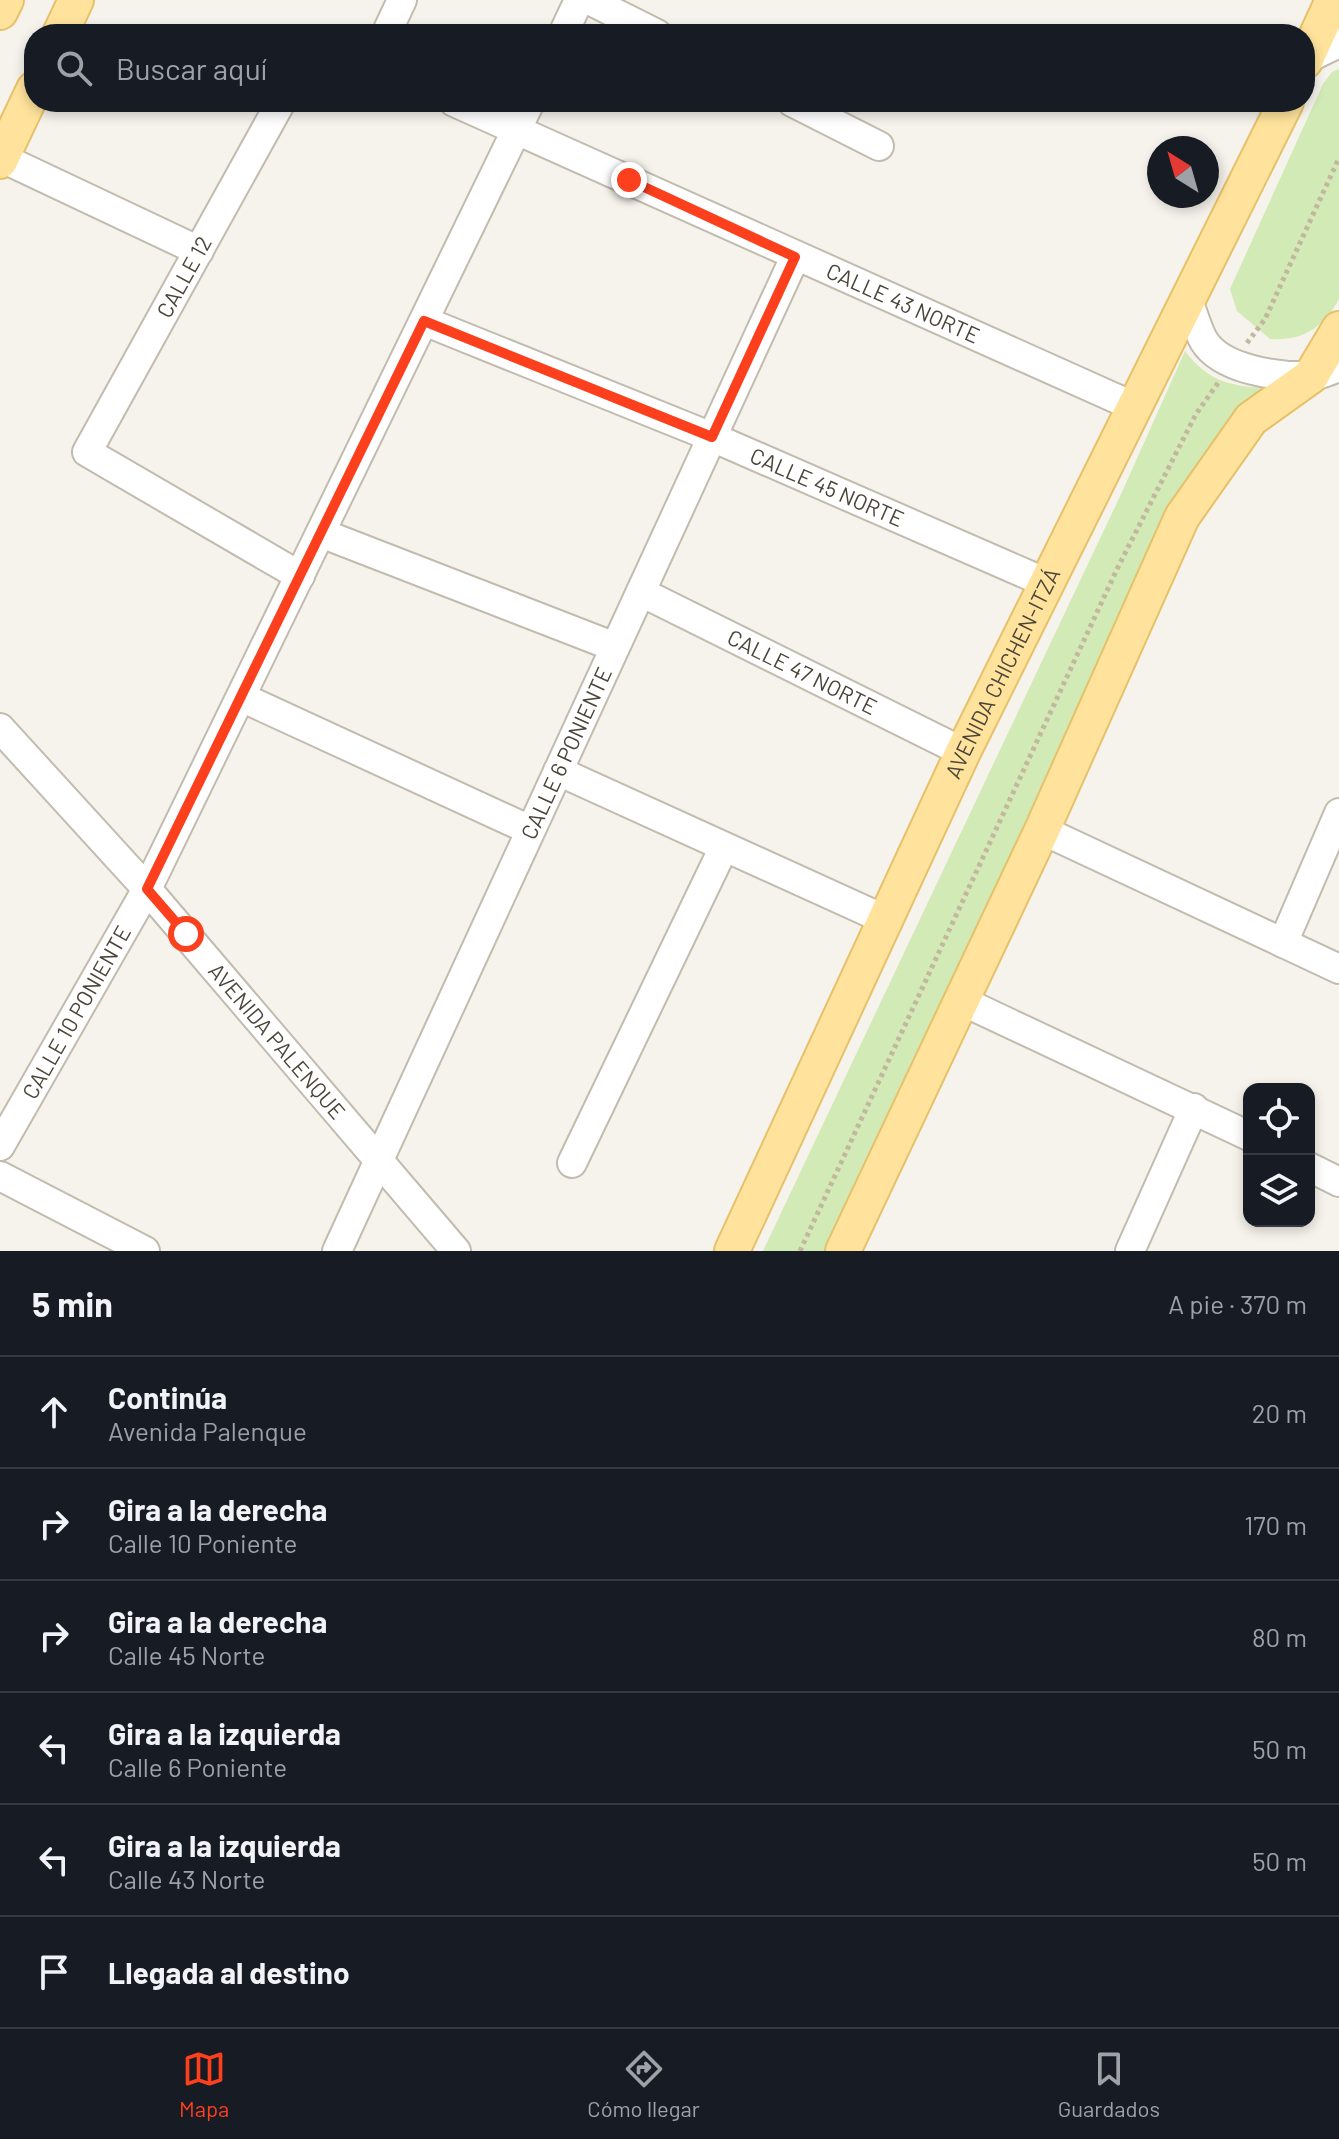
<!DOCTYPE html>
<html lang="es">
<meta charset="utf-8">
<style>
:root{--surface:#171b24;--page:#242831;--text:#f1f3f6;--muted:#9ea1a6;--line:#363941;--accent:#fc3f1d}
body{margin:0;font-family:Barlow,sans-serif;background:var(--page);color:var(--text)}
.controls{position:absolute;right:24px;bottom:24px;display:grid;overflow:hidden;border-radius:16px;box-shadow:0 4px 12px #0003}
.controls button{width:72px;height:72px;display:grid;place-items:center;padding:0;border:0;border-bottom:2px solid var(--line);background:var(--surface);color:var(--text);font:40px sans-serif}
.compass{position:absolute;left:1147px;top:136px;width:72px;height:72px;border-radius:50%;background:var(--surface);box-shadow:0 4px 12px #0003;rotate:323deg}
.stop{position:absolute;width:24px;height:24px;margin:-18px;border:6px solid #fc3f1d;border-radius:50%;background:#fff}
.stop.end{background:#fc3f1d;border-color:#fff;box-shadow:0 2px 8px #0008}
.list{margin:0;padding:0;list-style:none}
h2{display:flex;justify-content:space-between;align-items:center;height:104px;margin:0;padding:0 32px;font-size:34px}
h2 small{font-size:26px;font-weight:400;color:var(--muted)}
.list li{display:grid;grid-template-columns:52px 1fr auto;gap:24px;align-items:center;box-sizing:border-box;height:112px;padding:0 32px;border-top:2px solid var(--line)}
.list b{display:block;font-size:30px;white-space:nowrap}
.list p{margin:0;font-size:26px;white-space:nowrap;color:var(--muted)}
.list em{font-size:26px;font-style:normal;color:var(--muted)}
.icon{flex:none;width:44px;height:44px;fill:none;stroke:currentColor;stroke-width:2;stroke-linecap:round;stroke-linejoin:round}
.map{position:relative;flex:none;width:1339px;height:1251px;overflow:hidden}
.search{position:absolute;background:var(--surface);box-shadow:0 4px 12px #0003;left:24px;right:24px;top:24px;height:88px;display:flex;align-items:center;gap:20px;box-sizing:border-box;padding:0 28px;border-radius:32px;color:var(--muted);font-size:30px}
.sheet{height:776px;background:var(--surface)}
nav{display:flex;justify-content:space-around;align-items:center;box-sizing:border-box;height:112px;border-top:2px solid var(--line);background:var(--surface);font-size:22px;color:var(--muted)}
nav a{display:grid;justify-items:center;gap:4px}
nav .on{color:var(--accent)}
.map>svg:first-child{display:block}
.green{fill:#d2eab5}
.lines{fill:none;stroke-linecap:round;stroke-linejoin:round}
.minor-casing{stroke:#c2bbae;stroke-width:32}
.major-casing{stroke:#e6c16a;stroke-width:38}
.path{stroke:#c4b79f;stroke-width:5;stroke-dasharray:4 4;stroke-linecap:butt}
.minor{stroke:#fff;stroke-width:28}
.major{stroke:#ffe39c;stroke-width:34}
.route{stroke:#fc3f1d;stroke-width:10}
.labels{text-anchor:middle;stroke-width:7;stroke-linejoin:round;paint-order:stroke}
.street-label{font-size:22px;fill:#4b4439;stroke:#fff}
</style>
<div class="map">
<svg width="1339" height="1251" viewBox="0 0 1339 1251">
<rect width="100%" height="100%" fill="#f6f3ec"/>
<g class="green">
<path d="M 1339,69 L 1339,299 C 1323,328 1303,341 1270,339 L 1237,311 L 1230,289 L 1323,84 L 1332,72 Z"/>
<path d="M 1185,351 C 1207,380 1228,386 1264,388 C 1223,425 1195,467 1170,516 L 827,1251 L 763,1251 L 1122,492 Z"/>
</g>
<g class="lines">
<defs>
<g id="minor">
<polyline points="589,0 657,34"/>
<polyline points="386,34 402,0"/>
<polyline points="563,34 579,0"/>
<polyline points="1306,59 1339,43"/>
<polyline points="281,102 87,452 300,576"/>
<path id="s1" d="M 454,102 L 1135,407"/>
<polyline points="792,102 879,146"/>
<polyline points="2,158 199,251"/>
<path d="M 1188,300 C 1193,313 1197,329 1204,341 C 1222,370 1278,377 1309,376 C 1319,376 1330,370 1339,367"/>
<path id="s2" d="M 424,321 L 712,437 L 1049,584"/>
<polyline points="321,533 615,647"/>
<path id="s3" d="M 641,592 L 963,752"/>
<polyline points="241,697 530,830"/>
<path id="s4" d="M 0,728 L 147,889 L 456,1251"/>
<polyline points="558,771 886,920"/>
<polyline points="1042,830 1339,969"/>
<polyline points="1283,943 1339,813"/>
<polyline points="962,1001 1249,1136"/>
<path id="s5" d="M 0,1146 L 147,889 L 530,102"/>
<polyline points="572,1163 724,847"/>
<polyline points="1309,1167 1339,1182"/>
<polyline points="0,1176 145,1251"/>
<path id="s6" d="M 337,1251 L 795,257"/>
<polyline points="1130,1251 1194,1108"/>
</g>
<g id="major">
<polyline points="0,12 6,0"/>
<polyline points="60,34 76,0"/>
<polyline points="1305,61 1333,0"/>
<polyline points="0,161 34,89"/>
<path id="s7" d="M 732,1251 L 963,752 L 1286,102"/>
<polyline points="843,1251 1042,830 1182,517 1251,419 1311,376 1339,329"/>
</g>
</defs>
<use href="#minor" class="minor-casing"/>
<use href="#major" class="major-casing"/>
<g class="path">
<polyline points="1247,343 1265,319 1339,158"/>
<polyline points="800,1251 1118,567 1196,414 1218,383"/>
</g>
<use href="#minor" class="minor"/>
<use href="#major" class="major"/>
</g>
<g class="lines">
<polyline class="route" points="186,934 147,889 424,321 712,437 795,257 629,180"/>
</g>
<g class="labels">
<g class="street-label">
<text transform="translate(184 277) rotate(-61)" y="8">CALLE 12</text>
<text dy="8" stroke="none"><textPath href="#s1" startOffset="492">CALLE 43 NORTE</textPath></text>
<text dy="8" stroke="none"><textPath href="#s2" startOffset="436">CALLE 45 NORTE</textPath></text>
<text dy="8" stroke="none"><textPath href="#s3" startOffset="180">CALLE 47 NORTE</textPath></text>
<text dy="8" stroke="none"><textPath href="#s7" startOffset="638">AVENIDA CHICHEN-ITZÁ</textPath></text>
<text dy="8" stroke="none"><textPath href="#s6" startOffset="548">CALLE 6 PONIENTE</textPath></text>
<text dy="8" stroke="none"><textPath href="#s5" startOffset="154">CALLE 10 PONIENTE</textPath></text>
<text dy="8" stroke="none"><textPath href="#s4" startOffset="418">AVENIDA PALENQUE</textPath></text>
</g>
</g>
</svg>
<div class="controls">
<button><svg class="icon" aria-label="locate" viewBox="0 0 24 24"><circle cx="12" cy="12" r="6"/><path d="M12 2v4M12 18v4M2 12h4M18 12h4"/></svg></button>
<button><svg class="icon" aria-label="layers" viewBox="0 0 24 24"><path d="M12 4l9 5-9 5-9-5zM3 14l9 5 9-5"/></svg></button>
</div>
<svg class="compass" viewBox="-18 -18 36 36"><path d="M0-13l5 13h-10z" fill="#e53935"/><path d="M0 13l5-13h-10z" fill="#9ea1a6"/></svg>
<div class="stop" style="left:186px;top:934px"></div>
<div class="stop end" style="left:629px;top:180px"></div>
<div class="search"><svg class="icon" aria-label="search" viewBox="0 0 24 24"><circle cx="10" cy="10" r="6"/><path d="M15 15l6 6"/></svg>Buscar aquí</div>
</div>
<section class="sheet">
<h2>5 min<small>A pie · 370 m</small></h2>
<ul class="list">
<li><svg class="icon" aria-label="ahead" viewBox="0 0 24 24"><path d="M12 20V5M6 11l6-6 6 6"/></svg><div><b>Continúa</b><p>Avenida Palenque</p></div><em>20 m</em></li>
<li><svg class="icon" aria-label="right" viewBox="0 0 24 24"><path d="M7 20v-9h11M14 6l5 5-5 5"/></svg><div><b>Gira a la derecha</b><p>Calle 10 Poniente</p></div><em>170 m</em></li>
<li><svg class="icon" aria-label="right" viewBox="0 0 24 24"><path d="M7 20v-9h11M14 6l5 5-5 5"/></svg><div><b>Gira a la derecha</b><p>Calle 45 Norte</p></div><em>80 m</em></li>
<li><svg class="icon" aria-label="left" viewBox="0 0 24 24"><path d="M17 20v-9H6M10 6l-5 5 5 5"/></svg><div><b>Gira a la izquierda</b><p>Calle 6 Poniente</p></div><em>50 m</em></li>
<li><svg class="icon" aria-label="left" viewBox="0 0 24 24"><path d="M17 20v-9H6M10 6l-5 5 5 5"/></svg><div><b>Gira a la izquierda</b><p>Calle 43 Norte</p></div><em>50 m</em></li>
<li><svg class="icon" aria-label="arrive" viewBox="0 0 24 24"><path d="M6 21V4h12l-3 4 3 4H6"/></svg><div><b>Llegada al destino</b></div></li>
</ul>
</section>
<nav>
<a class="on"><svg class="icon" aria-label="map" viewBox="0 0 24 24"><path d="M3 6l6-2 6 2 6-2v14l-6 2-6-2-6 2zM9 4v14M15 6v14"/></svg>Mapa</a>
<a><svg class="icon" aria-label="directions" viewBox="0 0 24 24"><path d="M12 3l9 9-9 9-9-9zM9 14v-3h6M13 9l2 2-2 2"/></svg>Cómo llegar</a>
<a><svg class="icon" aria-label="saved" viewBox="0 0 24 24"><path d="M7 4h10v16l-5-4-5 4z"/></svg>Guardados</a>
</nav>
